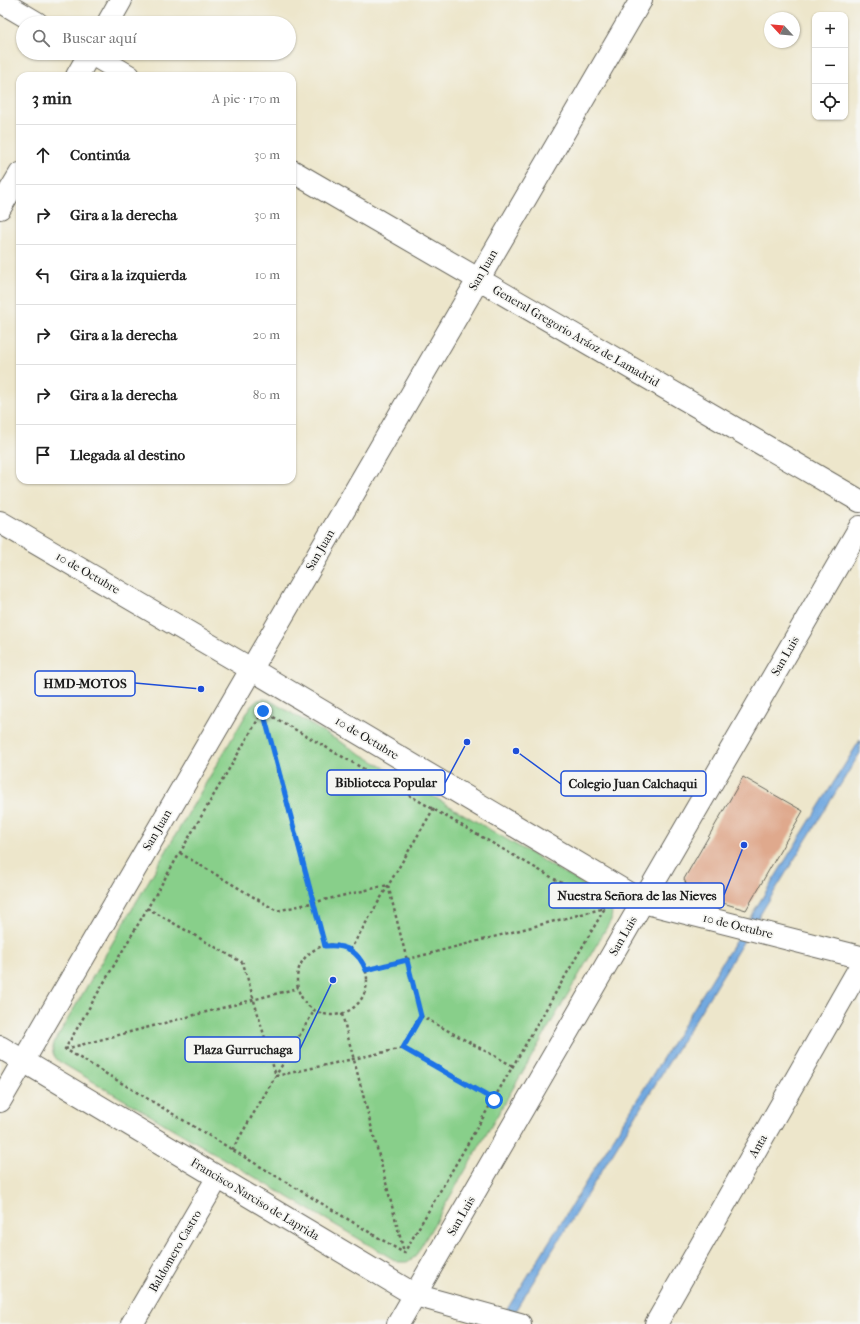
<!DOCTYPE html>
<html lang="es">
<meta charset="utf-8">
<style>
:root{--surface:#fff;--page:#f2f2f2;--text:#222;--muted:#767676;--line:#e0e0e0}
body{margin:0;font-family:"IM FELL French Canon",serif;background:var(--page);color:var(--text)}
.controls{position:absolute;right:12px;top:12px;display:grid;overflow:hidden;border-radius:8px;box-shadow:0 1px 3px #0004}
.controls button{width:36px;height:36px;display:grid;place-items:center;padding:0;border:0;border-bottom:1px solid var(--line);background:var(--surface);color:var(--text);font:20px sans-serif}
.compass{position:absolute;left:764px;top:12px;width:36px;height:36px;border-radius:50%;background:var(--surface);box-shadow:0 1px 3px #0004;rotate:296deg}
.stop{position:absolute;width:12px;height:12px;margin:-9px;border:3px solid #1a73e8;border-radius:50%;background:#fff}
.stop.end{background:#1a73e8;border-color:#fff;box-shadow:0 1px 4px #0008}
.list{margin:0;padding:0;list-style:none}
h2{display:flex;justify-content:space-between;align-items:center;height:52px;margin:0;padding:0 16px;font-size:17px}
h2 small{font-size:13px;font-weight:400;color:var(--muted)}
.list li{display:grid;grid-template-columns:26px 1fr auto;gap:12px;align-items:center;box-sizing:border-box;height:60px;padding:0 16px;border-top:1px solid var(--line)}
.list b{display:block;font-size:15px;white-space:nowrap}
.list em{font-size:13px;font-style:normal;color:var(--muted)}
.icon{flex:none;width:22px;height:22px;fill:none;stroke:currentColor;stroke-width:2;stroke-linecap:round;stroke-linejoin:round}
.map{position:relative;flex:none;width:860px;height:1324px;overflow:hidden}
.search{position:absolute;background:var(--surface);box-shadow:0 1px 3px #0004;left:16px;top:16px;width:280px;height:44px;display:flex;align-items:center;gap:10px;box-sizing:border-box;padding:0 14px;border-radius:22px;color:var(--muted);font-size:15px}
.panel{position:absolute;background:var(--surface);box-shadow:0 1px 3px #0004;left:16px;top:72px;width:280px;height:412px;border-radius:12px}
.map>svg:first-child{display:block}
.green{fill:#88cf8a;stroke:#527653}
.water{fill:#72a9e0;stroke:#47627e}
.building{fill:#dfa98d}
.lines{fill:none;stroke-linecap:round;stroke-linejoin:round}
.minor-casing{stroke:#656359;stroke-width:24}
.path{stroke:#656359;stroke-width:2.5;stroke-dasharray:3 3;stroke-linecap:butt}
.minor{stroke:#fff;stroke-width:22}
.route{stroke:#1a73e8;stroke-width:5}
.labels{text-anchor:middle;stroke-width:3.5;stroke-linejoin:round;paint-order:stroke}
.street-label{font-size:12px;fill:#1c1c1c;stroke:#f6f6f2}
.leader{fill:none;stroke:#1d4ed8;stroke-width:1.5}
.callout-dot{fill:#1d4ed8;stroke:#f6f6f2;stroke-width:1.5}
.callout{fill:#f6f6f2;stroke:#1d4ed8;stroke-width:1.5}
.callout-label{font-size:13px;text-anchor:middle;font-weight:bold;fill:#1c1c1c}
</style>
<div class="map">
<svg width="860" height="1324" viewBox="0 0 860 1324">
<rect width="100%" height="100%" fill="#f6f6f2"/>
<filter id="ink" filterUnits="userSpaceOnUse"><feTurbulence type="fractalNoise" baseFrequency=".025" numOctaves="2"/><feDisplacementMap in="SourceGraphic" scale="8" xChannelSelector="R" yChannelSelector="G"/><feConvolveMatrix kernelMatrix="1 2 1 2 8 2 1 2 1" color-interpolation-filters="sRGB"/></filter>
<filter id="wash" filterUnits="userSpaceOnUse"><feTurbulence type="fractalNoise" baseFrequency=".012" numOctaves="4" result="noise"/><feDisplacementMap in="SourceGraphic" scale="16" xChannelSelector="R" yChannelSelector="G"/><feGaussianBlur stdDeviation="0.9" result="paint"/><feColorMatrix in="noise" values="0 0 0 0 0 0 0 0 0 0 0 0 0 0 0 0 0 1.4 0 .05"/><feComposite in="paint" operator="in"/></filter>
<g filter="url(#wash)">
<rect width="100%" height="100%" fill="#ede6cb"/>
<path class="green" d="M 264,699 L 269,700 L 603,896 C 611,902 613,910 611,920 L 415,1257 L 407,1262 L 398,1262 L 60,1062 C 52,1056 51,1050 55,1041 L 251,706 L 258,700 Z"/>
<polygon class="water" points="860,740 860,753 507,1324 498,1324"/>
<g id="blocks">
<polygon class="building" points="743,777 803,811 746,910 690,893 684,879"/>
</g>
</g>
<g filter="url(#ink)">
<use href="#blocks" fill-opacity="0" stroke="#656359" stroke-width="1"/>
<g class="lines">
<defs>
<g id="minor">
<polyline points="0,1 37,23"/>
<polyline points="108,23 121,0"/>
<polyline points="90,53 129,76"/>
<polyline points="77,76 90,53"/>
<polyline points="292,171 860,501"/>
<polyline points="0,208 20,174"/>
<polyline points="0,522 251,669 643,902 860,957"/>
<polyline points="0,1047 415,1295 520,1324"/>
<polyline points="0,1101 641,0"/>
<polyline points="132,1324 218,1177"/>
<polyline points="398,1324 860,527"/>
<polyline points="656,1324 860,967"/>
</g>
</defs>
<use href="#minor" class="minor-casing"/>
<g class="path">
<polygon points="263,711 605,908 404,1253 65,1049"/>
<polyline points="263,711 325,946"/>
<polyline points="180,853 277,911 388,885 421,1016"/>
<polyline points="147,908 243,963 276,1076 403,1048 494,1100"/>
<circle cx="332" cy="980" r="35"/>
<polyline points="350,950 434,808"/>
<polyline points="366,970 605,908"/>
<polyline points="342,1014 404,1252"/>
<polyline points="403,1048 421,1016 513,1066"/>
<polyline points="65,1049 298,988"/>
<polyline points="232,1150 314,1011"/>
</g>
<use href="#minor" class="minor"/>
</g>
</g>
<g class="lines" filter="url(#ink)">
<path class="route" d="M 263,711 L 325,946 C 346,944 358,951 366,970 L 407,960 L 421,1016 L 403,1048 L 494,1100"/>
</g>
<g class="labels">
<g class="street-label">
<text transform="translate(483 270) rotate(-60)" y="4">San Juan</text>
<text transform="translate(576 336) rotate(30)" y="4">General Gregorio Aráoz de Lamadrid</text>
<text transform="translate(320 550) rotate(-60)" y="4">San Juan</text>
<text transform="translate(88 573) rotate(30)" y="4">10 de Octubre</text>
<text transform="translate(785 656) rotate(-60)" y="4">San Luis</text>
<text transform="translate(367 738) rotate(31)" y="4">10 de Octubre</text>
<text transform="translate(157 830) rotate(-60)" y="4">San Juan</text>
<text transform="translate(738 926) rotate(14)" y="4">10 de Octubre</text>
<text transform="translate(623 936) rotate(-60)" y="4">San Luis</text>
<text transform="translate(758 1146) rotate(-60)" y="4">Anta</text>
<text transform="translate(255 1199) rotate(31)" y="4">Francisco Narciso de Laprida</text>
<text transform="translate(461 1216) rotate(-60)" y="4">San Luis</text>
<text transform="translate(175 1251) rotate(-60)" y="4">Baldomero Castro</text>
</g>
</g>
<path class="leader" d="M201 689L135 683M467 742L445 783M516 751L561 784M744 845L724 895M333 980L300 1049"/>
<g class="callout-dot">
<circle cx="201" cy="689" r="4"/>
<circle cx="467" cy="742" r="4"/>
<circle cx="516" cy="751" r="4"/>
<circle cx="744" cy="845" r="4"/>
<circle cx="333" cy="980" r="4"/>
</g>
<g class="callout">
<rect x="35" y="671" width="100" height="25" rx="4"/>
<rect x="327" y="770" width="118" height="25" rx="4"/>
<rect x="561" y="771" width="145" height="25" rx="4"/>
<rect x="549" y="883" width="175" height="25" rx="4"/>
<rect x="185" y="1037" width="115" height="25" rx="4"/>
</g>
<g class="callout-label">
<text x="85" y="688">HMD-MOTOS</text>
<text x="386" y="787">Biblioteca Popular</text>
<text x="633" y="788">Colegio Juan Calchaqui</text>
<text x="637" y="900">Nuestra Señora de las Nieves</text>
<text x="243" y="1054">Plaza Gurruchaga</text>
</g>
</svg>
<div class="controls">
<button>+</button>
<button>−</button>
<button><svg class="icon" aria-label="locate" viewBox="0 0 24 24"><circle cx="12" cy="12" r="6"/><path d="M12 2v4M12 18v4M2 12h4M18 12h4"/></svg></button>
</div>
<svg class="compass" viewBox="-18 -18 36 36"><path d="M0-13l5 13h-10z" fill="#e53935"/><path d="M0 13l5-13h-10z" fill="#767676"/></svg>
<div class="stop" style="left:494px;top:1100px"></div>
<div class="stop end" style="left:263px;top:711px"></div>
<div class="search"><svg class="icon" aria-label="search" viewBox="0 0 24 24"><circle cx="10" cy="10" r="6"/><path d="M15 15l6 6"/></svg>Buscar aquí</div>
<section class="panel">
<h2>3 min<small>A pie · 170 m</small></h2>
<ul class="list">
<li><svg class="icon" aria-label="ahead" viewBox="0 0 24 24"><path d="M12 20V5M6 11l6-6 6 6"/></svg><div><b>Continúa</b></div><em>30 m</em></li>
<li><svg class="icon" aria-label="right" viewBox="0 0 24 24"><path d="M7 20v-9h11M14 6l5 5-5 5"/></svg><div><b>Gira a la derecha</b></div><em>30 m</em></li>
<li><svg class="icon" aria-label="left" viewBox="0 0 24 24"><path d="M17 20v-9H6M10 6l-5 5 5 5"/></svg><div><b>Gira a la izquierda</b></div><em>10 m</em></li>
<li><svg class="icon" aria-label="right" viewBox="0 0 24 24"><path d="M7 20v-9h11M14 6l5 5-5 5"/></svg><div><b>Gira a la derecha</b></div><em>20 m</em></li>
<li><svg class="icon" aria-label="right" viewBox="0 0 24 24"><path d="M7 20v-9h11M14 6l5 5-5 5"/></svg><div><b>Gira a la derecha</b></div><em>80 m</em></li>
<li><svg class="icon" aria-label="arrive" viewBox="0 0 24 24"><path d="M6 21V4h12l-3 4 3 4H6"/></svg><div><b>Llegada al destino</b></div></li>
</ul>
</section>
</div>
